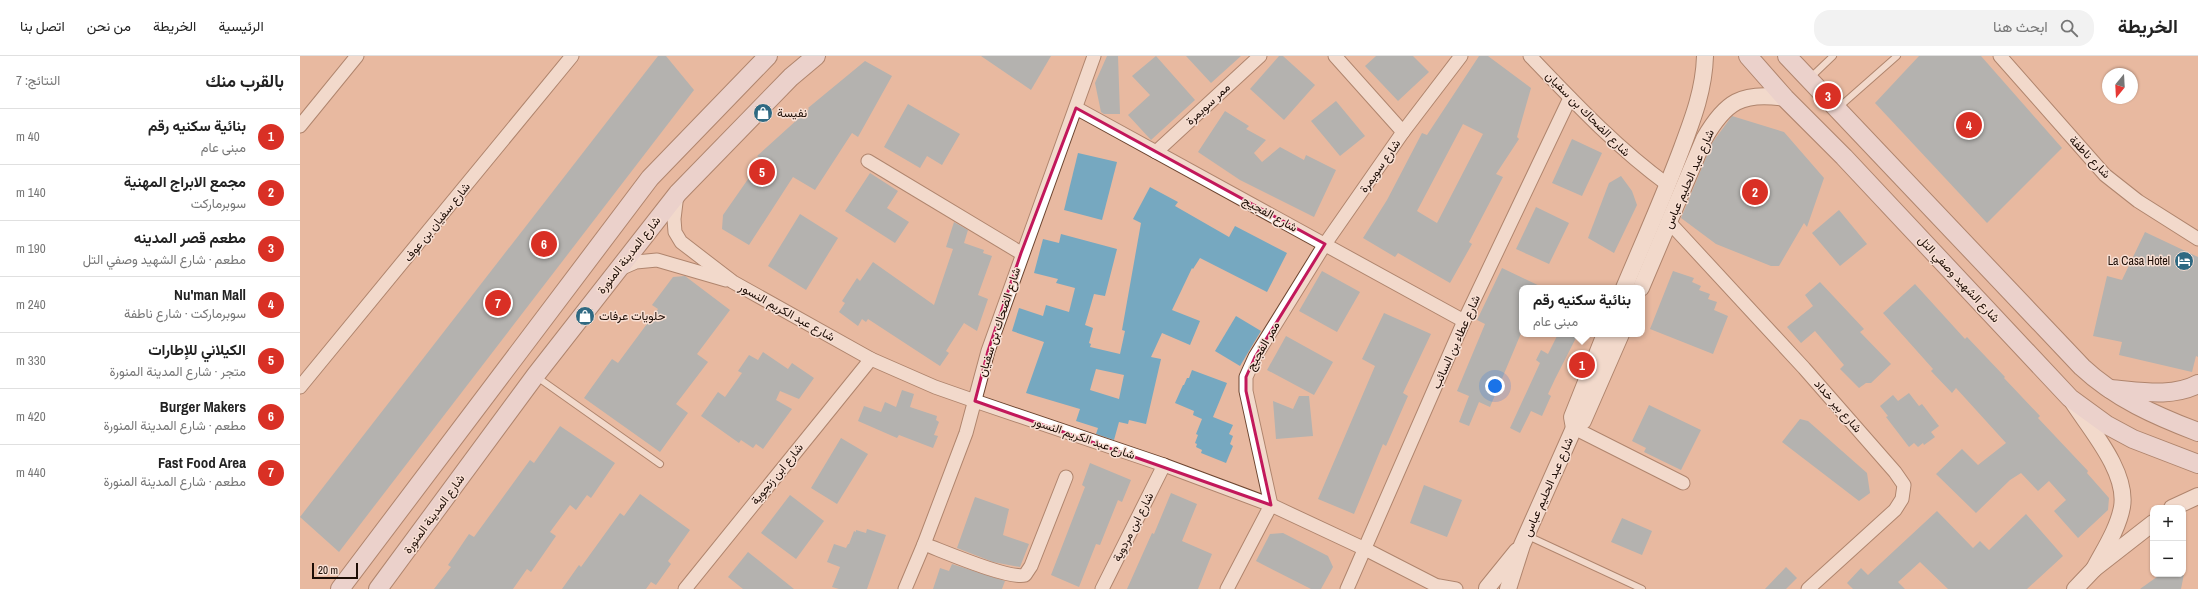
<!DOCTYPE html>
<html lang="ar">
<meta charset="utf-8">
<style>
:root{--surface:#fff;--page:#f2f2f2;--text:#222;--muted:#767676;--line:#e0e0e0;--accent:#d93025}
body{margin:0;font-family:"Archivo Narrow",Vazirmatn,sans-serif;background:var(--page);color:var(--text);direction:rtl}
.controls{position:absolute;right:12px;bottom:12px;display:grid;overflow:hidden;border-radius:8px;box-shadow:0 1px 3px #0004}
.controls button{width:36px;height:36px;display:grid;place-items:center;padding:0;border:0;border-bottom:1px solid var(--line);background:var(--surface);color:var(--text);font:20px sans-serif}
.compass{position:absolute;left:1802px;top:12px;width:36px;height:36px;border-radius:50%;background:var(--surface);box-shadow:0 1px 3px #0004;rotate:198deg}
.scale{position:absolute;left:12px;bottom:10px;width:46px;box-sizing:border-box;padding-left:4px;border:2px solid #1d0d05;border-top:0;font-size:11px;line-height:14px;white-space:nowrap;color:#1d0d05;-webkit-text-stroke:3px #f8dfd3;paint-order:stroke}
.you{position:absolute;left:1195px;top:330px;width:14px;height:14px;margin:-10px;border:3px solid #fff;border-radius:50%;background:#1a73e8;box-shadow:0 0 0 6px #1a73e833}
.badge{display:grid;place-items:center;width:26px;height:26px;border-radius:50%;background:var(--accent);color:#fff;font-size:13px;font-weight:700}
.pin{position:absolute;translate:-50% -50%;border:2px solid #fff;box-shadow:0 1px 4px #0006}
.popup{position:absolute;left:1219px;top:229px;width:126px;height:52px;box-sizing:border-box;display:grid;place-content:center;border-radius:8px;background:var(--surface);filter:drop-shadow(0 1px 3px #0005);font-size:13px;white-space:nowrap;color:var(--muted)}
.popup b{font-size:15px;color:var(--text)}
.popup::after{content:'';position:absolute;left:50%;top:100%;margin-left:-8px;border:8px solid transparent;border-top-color:var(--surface)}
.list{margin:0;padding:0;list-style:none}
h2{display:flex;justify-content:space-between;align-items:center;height:52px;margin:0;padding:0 16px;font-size:17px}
h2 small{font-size:13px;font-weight:400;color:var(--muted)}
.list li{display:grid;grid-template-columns:26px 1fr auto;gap:12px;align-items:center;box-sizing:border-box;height:56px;padding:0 16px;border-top:1px solid var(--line)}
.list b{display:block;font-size:15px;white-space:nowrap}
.list p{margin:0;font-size:13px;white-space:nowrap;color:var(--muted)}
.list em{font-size:13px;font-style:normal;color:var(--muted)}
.icon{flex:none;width:22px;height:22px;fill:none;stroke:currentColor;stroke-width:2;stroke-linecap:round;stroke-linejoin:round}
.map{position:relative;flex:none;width:1898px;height:533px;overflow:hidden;direction:ltr}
header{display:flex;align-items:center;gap:24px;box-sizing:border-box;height:56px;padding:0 20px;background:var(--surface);border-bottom:1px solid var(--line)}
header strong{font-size:19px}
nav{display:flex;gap:22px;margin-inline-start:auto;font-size:14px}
.search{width:280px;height:36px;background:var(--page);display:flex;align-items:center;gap:10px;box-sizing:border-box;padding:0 14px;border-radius:16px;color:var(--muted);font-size:15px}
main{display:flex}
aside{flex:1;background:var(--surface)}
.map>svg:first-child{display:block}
.building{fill:#76a8c0;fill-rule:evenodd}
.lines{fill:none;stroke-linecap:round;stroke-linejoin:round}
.service-casing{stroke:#6d4530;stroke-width:8}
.minor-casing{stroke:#6d4530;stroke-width:15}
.tertiary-casing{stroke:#6d4530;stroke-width:18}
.secondary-casing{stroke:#6d4530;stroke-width:20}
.service{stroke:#fff;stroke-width:6}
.minor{stroke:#fff;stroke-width:13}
.tertiary{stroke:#fff;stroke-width:16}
.secondary{stroke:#efedfe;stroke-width:18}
.marked{fill:none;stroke:#c2185b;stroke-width:3;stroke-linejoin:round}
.labels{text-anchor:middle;stroke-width:3;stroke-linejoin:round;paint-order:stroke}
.street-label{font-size:12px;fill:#1d0d05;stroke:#f8dfd3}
.poi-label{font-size:12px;fill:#1d0d05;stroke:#f8dfd3;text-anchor:start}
</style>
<header>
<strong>الخريطة</strong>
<div class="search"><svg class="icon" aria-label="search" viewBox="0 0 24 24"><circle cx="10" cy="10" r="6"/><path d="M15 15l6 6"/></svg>ابحث هنا</div>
<nav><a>الرئيسية</a><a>الخريطة</a><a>من نحن</a><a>اتصل بنا</a></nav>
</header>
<main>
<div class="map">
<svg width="1898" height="533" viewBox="0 0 1898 533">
<rect width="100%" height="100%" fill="#e8b9a1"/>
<g class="building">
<polygon points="358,0 366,0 394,34 39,496 0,461"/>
<polygon points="681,0 751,0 731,34"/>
<polygon points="807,0 818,0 820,58 804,58 801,56 795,27"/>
<polygon points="856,0 895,44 851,84 828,59 850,39 832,20"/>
<polygon points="886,0 941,0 911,27"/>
<polygon points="979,0 983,0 1015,29 984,64 950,33"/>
<polygon points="1076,0 1113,0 1129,16 1098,45 1065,10"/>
<path d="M 1179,0 L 1188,0 L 1231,32 L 1217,81 L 1219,83 L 1196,118 L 1203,121 L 1169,186 L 1172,188 L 1150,227 L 1098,197 L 1095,201 L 1063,182 L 1087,144 L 1122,77 L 1127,79 ZM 1163,68 L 1183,78 L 1137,167 L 1117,155 Z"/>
<polygon points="1619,0 1681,0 1762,92 1687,167 1575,47"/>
<polygon points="565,5 592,20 558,81 552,77 515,134 493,121 449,189 422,173 423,159 462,103 457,100 509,53 508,52"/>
<polygon points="1036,45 1065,80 1040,100 1011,65"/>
<polygon points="608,48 660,78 642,109 627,100 620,112 584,91"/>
<polygon points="925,55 949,70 946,73 966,84 954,97 962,106 980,91 1004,104 1006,99 1036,114 1014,161 940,124 898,96"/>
<polygon points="1432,60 1484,76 1524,122 1507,171 1504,167 1479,210 1471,210 1416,188 1381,162 1412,87"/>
<polygon points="1272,83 1302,97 1282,140 1252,127"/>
<polygon points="778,97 817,106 802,164 764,154"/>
<polygon points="570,117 598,135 587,152 609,166 595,187 545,155"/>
<polygon points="1321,120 1332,135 1337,149 1314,197 1288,182 1309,127"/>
<path d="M 850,131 L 878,146 L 875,150 L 929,181 L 935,170 L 987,197 L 967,236 L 900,202 L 893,213 L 892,212 L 872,254 L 900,265 L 890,289 L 862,277 L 851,301 L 861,303 L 846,368 L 829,364 L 828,368 L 819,366 L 814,384 L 796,378 L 798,372 L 776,365 L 780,353 L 726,337 L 744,286 L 712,275 L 719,252 L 743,260 L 746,249 L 769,256 L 775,232 L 756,227 L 758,223 L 734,217 L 743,183 L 759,187 L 761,178 L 817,193 L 805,240 L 794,238 L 785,269 L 793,272 L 789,287 L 791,288 L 790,291 L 820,298 L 825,275 L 822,274 L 841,167 L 833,163 ZM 796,313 L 824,319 L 819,343 L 790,334 Z"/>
<polygon points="1236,151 1269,167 1249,208 1216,193"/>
<polygon points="1539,154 1567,188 1540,210 1512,177"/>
<polygon points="500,158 538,182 506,234 468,210"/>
<polygon points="654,166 668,174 664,187 684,194 683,197 692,200 678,239 688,243 677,275 664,267 646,295 649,297 640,310 568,263 566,266 562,263 558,270 539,256 545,247 542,245 557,222 560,225 573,206 634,249 653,193 646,191"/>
<polygon points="1845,176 1898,201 1898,301 1896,300 1892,316 1819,299 1822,286 1793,280 1807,220 1822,224"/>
<polygon points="1202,212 1244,232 1222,232 1222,275 1190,351 1179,346 1169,370 1159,366 1169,340 1157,335 1185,268 1177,264"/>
<polygon points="1022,215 1060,236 1037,276 999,255"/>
<polygon points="1373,215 1394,222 1392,226 1401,230 1399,234 1410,238 1408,243 1417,246 1414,254 1428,260 1413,298 1350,273"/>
<polygon points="385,220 430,254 397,298 408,306 376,348 388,357 360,396 284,342 312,303 318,307 358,253 352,249 373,221"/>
<polygon points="1520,226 1564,273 1560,276 1591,308 1571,327 1566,327 1559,332 1540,313 1544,309 1515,275 1501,287 1487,271 1513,250 1505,239"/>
<polygon points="1615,228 1665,283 1667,281 1705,321 1704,322 1740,360 1738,362 1788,415 1787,417 1809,442 1808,454 1778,482 1754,455 1766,444 1749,425 1738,435 1721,417 1710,424 1676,457 1636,418 1662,393 1678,409 1706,387 1656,332 1652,337 1631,315 1633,313 1583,257"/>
<polygon points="1084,257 1131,278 1103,337 1108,340 1086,390 1083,388 1054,458 1018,443 1075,310 1062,303"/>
<polygon points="936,260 961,275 940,310 915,295"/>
<polygon points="1258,278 1278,278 1255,323 1248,338 1251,340 1242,360 1231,355 1220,377 1210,372 1240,307 1236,304 1241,294 1248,298"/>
<polygon points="986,280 1033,306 1014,339 967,314"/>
<polygon points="463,296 488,313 492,307 514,322 499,343 480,335 476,344 492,353 463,393 456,388 453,392 441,384 439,387 401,360 418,336 425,341 442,317 438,315 449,299 458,304"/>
<polygon points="892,314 927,327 913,361 933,369 929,378 933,380 930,388 933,390 926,407 901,397 902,394 896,391 897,388 895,387 898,379 896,378 902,363 893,359 894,355 875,347 883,329 884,329 887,322 889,322"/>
<polygon points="602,334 614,338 610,351 637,360 636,364 639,366 634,379 638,380 633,392 599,379 597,382 558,365 564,350 581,356 585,346 596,351"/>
<polygon points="1609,337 1619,350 1622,348 1639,370 1631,376 1635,381 1624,389 1623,387 1618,391 1614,387 1609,391 1586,361 1588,360 1580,350 1593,339 1598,345"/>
<polygon points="999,340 1009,340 1013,380 976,383 973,345 993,353"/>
<polygon points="1349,349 1401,374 1381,414 1344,396 1346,392 1332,385"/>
<polygon points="1500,363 1508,365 1567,417 1570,437 1559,445 1482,386"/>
<polygon points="260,370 315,407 291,442 287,439 276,454 270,449 250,476 256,480 231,516 227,513 213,533 134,533 151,511 148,509 169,478 174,481 230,404 234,407"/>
<polygon points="541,382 568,398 537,448 511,432"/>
<polygon points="790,407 831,424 822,446 818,444 800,489 796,488 779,531 751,519 785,431 782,429"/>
<polygon points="1124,429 1162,444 1147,481 1110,467"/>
<polygon points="871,437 897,448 882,485 912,498 898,533 827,533 852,477 854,478"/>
<polygon points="340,438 390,474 368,505 371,508 356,529 351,526 346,533 262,533 279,509 281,511 320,457 324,460"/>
<polygon points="490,439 524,465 496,503 461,477"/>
<polygon points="675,441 709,453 703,479 729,488 720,511 693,506 657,492"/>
<polygon points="1637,455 1673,492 1680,485 1689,494 1726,458 1763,500 1727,533 1648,533 1620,506 1598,526 1605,533 1553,533 1547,527 1561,512 1568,519"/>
<polygon points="1322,462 1352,475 1342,499 1311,486"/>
<polygon points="567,473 586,479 567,533 539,533 532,531 540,511 527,506 534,488 546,492 548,488 549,488 554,475 556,476 556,474 566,477"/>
<polygon points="983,477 1028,500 1033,511 1021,533 1011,533 956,505 970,478"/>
<polygon points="448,496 494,533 443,533 428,521"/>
<polygon points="652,508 705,525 702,533 633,533 640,512 649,515"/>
<polygon points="1486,511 1497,522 1486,533 1465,533"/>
<polygon points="1861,518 1884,518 1881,533 1840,533"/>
</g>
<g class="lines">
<defs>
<g id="service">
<polyline points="1510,22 1533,0"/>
<polyline points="1538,52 1597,0"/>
<polyline points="237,321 360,408"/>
<polyline points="1228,480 1342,533"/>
</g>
<g id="minor">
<path d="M 1230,0 C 1274,46 1316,91 1368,129"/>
<polyline points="1700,0 1805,119 1838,145 1898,183"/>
<polyline points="776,52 1164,265"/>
<polyline points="0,70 57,0"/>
<polyline points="1103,76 1161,0"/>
<polyline points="856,96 960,0"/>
<polyline points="568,105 721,197"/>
<polyline points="377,138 374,163 375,176 381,186 433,226 571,303 635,331 675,345 864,409 971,449 1065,493 1143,533"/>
<polyline points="1370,167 1504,312 1595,416 1604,429 1602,443 1595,454 1508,533"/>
<polyline points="320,213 336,206 357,204 426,224"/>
<polyline points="0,331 272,0"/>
<polyline points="1274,372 1383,427"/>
<path d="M 624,488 C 643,495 709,524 725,519 L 731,510 L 766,421"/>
<polyline points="1139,530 1156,533"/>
<polyline points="385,533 571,303"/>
<polyline points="605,533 624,488 666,377 688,295 794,0"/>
<polyline points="802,533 864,409"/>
<polyline points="927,533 971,449 946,335 946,321 955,301 1025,188 1103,76 1035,0"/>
<polyline points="1047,533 1164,265 1270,42"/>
</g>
<g id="tertiary">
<path d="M 1324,232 C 1343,187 1363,142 1380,97 C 1392,65 1404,35 1405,0"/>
<path d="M 1341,232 L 1404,83 C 1425,46 1442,35 1485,42"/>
<path d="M 1772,345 C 1790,373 1828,416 1822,451 C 1818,473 1804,494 1794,513"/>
<polyline points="1274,372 1272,361 1305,278"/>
<polyline points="1872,452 1898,440"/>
<polyline points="1187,532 1217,495"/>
<polyline points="1208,533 1222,489 1274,372 1283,365 1321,278"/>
<polyline points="1775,533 1794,513 1853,467"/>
</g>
<g id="secondary">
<polyline points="1448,0 1485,42 1544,101 1770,342 1807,369 1833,383 1898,408"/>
<path d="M 1487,0 L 1782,311 C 1815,342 1856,360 1898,376"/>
<path d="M 1810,333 C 1838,335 1872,342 1898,328"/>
<polyline points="40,533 350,122 468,0"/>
<polyline points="78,533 235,320 378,137 491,21 516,0"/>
</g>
</defs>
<use href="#service" class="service-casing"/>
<use href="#minor" class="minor-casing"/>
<use href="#tertiary" class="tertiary-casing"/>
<use href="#secondary" class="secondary-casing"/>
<use href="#service" class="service"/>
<use href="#minor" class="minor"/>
<use href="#tertiary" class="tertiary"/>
<use href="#secondary" class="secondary"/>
</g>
<path d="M0 0H1898V533H0ZM 776,52 L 1025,188 L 955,301 L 946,321 L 946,335 L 971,449 L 675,345 L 688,295 L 721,197 Z" fill="#e8b9a1" fill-opacity=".55" fill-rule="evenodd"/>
<path class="marked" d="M 776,52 L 1025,188 L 955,301 L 946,321 L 946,335 L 971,449 L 675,345 L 688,295 L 721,197 Z"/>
<defs>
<symbol id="shop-disc" viewBox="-11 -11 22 22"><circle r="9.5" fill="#2f6982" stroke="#f8dfd3"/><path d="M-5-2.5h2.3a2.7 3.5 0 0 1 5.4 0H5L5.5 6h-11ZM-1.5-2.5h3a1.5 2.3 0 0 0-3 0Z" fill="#fff"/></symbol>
<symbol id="hotel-disc" viewBox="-11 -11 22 22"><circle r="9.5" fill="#2f6982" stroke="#f8dfd3"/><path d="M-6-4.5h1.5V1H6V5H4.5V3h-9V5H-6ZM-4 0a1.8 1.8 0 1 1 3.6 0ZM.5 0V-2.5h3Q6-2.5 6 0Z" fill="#fff"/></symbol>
</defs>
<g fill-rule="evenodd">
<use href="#shop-disc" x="452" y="46" width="22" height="22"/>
<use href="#hotel-disc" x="1873" y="194" width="22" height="22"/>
<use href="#shop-disc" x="274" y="249" width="22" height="22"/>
</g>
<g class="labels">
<g class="street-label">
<text transform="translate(908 48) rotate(-43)" y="4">ممر سويمرة</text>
<text transform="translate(1288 58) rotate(45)" y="4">شارع الضحاك بن سفيان</text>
<text transform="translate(1790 101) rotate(46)" y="4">شارع ناطفة</text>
<text transform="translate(1080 110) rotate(-55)" y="4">شارع سويمرة</text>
<text transform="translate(1389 123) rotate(-66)" y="4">شارع عبد الحليم عباس</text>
<text transform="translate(970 158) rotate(29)" y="4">شارع الفجيج</text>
<text transform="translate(137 166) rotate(-51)" y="4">شارع سفيان بن عوف</text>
<text transform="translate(329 199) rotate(-52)" y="4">شارع المدينة المنورة</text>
<text transform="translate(1659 223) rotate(47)" y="4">شارع الشهيد وصفي التل</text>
<text transform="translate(487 256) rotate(29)" y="4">شارع عبد الكريم النسور</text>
<text transform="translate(699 266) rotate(-72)" y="4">شارع الضحاك بن سفيان</text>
<text transform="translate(1156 286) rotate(-66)" y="4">شارع عطاء بن السائب</text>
<text transform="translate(963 290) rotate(-60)" y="4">ممر الفجيج</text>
<text transform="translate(1538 350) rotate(49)" y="4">شارع بير خداد</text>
<text transform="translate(784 382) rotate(19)" y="4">شارع عبد الكريم النسور</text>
<text transform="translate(477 418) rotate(-51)" y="4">شارع ابن زنجوية</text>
<text transform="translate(1248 431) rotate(-66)" y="4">شارع عبد الحليم عباس</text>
<text transform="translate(134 458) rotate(-54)" y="4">شارع المدينة المنورة</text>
<text transform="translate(833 471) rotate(-63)" y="4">شارع ابن مردوية</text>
</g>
<g class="poi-label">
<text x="477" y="61">نفيسة</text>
<text x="1870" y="209" text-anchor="end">La Casa Hotel</text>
<text x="299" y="264">حلويات عرفات</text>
</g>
</g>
</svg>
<div class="controls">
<button>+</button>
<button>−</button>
</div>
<svg class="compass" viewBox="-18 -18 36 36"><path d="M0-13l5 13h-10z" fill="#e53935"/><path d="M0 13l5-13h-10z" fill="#767676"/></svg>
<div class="scale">20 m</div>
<div class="you"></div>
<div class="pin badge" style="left:1282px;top:309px">1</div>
<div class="popup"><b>بنائية سكنيه رقم</b>مبنى عام</div>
<div class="pin badge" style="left:1455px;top:136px">2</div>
<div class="pin badge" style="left:1528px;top:40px">3</div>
<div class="pin badge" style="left:1669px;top:69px">4</div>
<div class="pin badge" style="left:462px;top:116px">5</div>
<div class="pin badge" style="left:244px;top:188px">6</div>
<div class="pin badge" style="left:198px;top:247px">7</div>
</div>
<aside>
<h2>بالقرب منك<small>النتائج: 7</small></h2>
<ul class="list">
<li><span class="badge">1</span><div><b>بنائية سكنيه رقم</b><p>مبنى عام</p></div><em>40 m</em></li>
<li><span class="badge">2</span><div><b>مجمع الابراج المهنية</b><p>سوبرماركت</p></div><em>140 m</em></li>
<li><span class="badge">3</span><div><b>مطعم قصر المدينه</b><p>مطعم · شارع الشهيد وصفي التل</p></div><em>190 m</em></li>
<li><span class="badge">4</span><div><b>Nu'man Mall</b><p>سوبرماركت · شارع ناطفة</p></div><em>240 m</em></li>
<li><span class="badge">5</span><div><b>الكيلاني للإطارات</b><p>متجر · شارع المدينة المنورة</p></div><em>330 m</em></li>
<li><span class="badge">6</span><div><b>Burger Makers</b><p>مطعم · شارع المدينة المنورة</p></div><em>420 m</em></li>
<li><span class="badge">7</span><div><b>Fast Food Area</b><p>مطعم · شارع المدينة المنورة</p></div><em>440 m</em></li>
</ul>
</aside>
</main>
